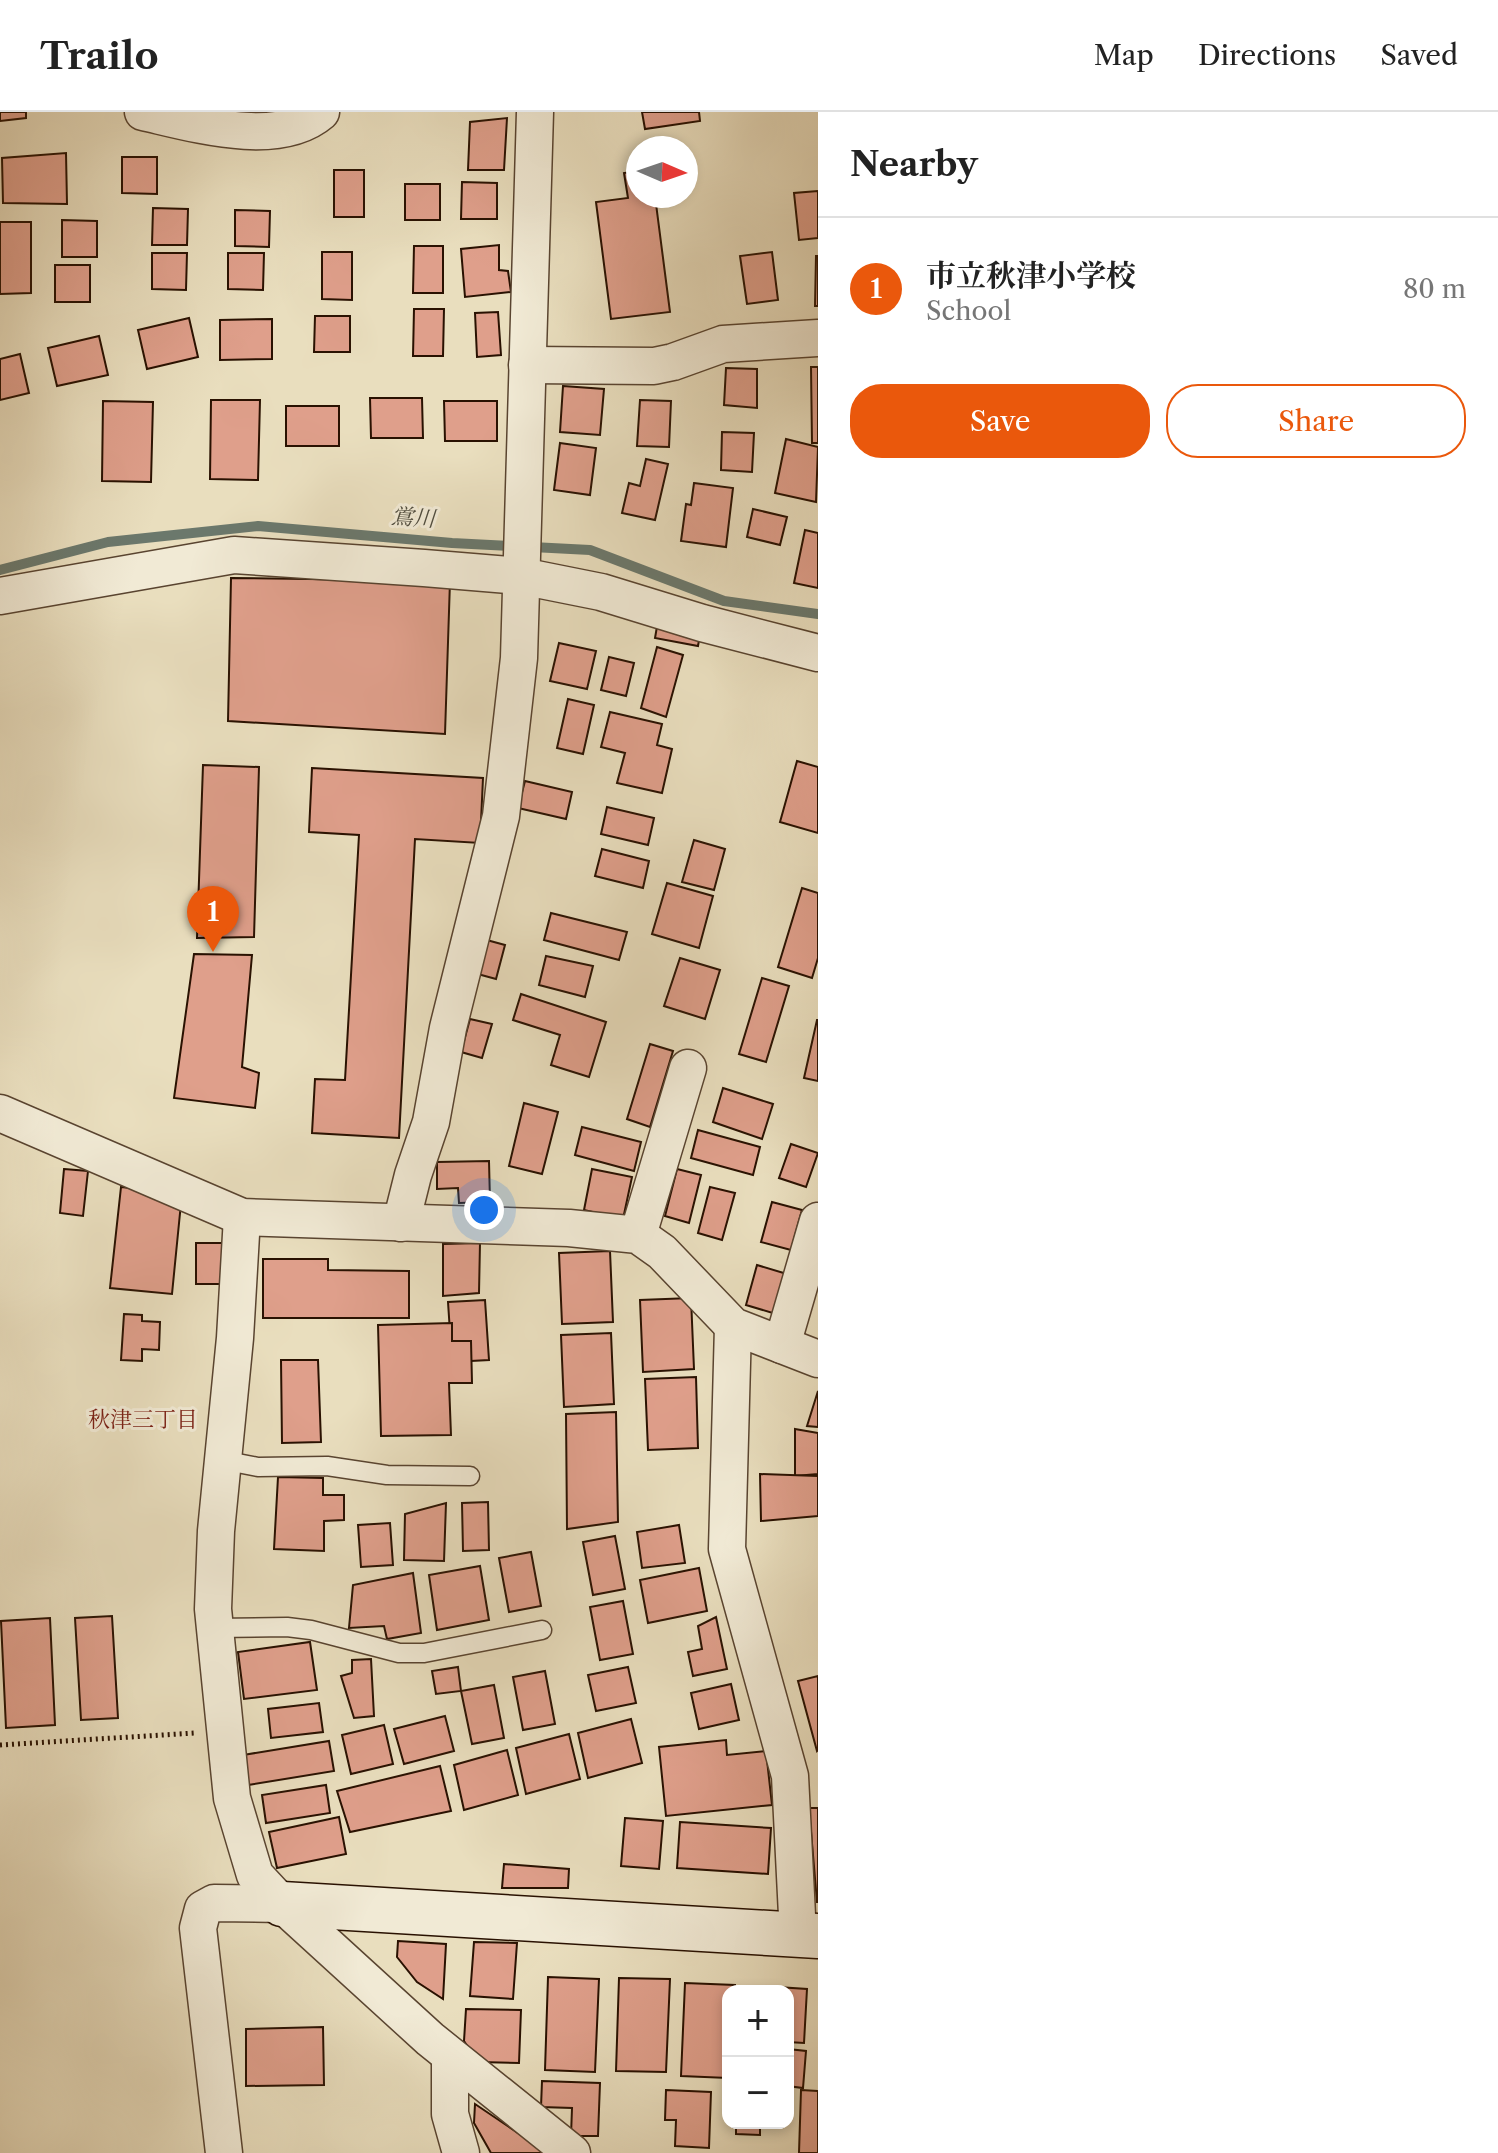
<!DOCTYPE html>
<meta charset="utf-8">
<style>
:root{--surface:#fff;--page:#f6f6f6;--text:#222;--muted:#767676;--line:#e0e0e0;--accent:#ea580c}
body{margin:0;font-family:"Libre Caslon Text","Noto Serif JP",serif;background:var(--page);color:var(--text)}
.controls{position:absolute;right:24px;bottom:24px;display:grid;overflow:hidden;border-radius:16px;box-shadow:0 4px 12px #0003}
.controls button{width:72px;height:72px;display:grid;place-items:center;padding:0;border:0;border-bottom:2px solid var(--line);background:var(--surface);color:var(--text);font:40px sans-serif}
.compass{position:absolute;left:626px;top:24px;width:72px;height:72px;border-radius:50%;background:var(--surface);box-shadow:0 4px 12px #0003;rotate:92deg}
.you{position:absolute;left:484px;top:1098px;width:28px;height:28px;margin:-20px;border:6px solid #fff;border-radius:50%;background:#1a73e8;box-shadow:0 0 0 12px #1a73e833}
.badge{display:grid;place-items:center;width:52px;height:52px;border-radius:50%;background:var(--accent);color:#fff;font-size:26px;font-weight:700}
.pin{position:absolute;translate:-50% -66px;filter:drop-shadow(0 2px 4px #0008)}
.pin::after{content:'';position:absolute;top:42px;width:28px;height:24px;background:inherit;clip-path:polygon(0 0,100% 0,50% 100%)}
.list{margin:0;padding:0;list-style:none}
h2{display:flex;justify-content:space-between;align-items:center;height:104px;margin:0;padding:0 32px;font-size:34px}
h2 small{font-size:26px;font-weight:400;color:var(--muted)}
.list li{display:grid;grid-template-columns:52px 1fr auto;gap:24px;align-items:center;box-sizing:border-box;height:144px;padding:0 32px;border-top:2px solid var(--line)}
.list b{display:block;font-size:30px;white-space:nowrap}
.list p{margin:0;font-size:26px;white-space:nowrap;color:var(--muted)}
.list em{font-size:26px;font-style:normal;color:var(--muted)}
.actions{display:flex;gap:16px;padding:24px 32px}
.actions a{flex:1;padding:18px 0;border:2px solid var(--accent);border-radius:32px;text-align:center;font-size:28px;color:var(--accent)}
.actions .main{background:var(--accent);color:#fff}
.map{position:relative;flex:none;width:818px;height:2041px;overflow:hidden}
header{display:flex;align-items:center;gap:48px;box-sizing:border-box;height:112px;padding:0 40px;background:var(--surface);border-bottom:2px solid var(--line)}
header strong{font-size:38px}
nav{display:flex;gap:44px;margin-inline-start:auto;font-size:28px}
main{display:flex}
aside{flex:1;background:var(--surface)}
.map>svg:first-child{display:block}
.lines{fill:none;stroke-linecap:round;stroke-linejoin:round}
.stream{stroke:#6b786c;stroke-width:10}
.building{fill:#df9f8b;stroke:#291101;stroke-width:2}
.lane-casing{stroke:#594430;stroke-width:21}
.street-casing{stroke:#594430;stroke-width:39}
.secondary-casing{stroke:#291101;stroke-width:47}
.path{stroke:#291101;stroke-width:5;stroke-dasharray:2 4;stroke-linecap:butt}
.lane{stroke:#f1ead5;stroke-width:18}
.street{stroke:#f1ead5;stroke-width:36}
.secondary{stroke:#f1ead5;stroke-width:44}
.labels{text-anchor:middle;stroke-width:6;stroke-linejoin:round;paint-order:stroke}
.water-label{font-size:22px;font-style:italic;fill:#504d3f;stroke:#f1ead5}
.neighbourhood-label{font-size:22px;fill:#7a1f14;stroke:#f1ead5}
</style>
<header>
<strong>Trailo</strong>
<nav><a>Map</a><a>Directions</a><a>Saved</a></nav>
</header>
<main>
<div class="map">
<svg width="818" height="2041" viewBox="0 0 818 2041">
<rect width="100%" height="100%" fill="#e9debe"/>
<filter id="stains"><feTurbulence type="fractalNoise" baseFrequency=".0025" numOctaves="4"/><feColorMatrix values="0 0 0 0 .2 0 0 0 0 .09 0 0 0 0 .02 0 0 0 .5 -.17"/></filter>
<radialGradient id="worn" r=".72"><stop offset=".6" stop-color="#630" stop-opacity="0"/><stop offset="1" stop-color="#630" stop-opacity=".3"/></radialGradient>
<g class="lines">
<polyline class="stream" points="0,458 108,430 258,414 452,431 590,438 724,489 818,502"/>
</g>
<g class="building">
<polygon points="0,0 26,0 26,6 0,9"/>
<polygon points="642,0 699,0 700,9 645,17"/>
<polygon points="507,6 504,58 468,58 470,10"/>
<polygon points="66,41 67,92 3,91 2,46"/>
<polygon points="122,45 157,45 157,82 122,81"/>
<rect x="334" y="58" width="30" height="47"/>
<polygon points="638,59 638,84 655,84 670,200 611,207 596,90 628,86 624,61"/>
<polygon points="462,70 497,71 497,107 461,107"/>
<rect x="405" y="72" width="35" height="36"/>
<polygon points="818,79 818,126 799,128 794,81"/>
<polygon points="153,96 188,97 187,133 152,133"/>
<polygon points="235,98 270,99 269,135 235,134"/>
<polygon points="62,108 97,109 97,145 62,145"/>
<polygon points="0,110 31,110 31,181 0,182"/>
<polygon points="499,133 499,158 508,159 511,180 465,185 461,137"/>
<polygon points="414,134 443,134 443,181 413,181"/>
<polygon points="322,140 352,140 352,188 322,187"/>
<polygon points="772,140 778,188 747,192 740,144"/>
<polygon points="152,141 187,141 186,178 152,177"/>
<polygon points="228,141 264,141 263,178 228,177"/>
<polygon points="816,144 818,144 818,194 815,194"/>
<rect x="55" y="153" width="35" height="37"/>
<polygon points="414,197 444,197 443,244 413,244"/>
<polygon points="498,200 501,243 477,245 475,201"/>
<polygon points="315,204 350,204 350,240 314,240"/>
<polygon points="189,206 198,245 147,257 138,218"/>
<polygon points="272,207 272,247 220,248 220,208"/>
<polygon points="99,224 108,263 57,274 48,236"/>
<polygon points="20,242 29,281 0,288 0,247"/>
<polygon points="811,255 818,255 818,331 812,331"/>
<polygon points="726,256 757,257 757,296 724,293"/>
<polygon points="563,274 604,277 600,323 560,320"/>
<polygon points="370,286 422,286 423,326 371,326"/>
<polygon points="211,288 260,288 258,368 210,367"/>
<polygon points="640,288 671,289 669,335 637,334"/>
<polygon points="103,289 153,290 151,370 102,369"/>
<polygon points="444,289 497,289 497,329 445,329"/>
<rect x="286" y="294" width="53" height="40"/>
<polygon points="722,320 754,321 752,360 721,358"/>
<polygon points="786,327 818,335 816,390 775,381"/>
<polygon points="560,331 596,336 590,383 554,378"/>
<polygon points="646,347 668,352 655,408 622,401 629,371 640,374"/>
<polygon points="694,371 733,376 726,435 681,429 686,392 691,393"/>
<polygon points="753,397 787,405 780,433 747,425"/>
<polygon points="805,418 818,421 818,476 794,471"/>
<polygon points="231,466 450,469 445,622 228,609"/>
<polygon points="659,503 702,511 698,534 655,526"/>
<polygon points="559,531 596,539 587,577 550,569"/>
<polygon points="657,535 683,543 666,605 641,596"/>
<polygon points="609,545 634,551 626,584 601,578"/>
<polygon points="568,587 594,593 583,642 557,636"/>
<polygon points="610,600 662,612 657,633 672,637 662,681 617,671 625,641 601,635"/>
<polygon points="797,649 818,655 818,721 780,710"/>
<polygon points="203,653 259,655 254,825 197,826"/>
<polygon points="312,656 483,666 480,731 415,727 399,1026 312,1021 315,967 345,968 359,723 309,720"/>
<polygon points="525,669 572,680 566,707 518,696"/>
<polygon points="607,695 654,706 648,733 601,722"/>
<polygon points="694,728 725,737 714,778 682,770"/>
<polygon points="602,737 649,749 643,776 595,764"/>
<polygon points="667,771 713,784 699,836 652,822"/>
<polygon points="802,776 818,781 818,846 812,866 778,855"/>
<polygon points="551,801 627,820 619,848 544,828"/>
<polygon points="483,827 505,833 496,867 474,861"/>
<polygon points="194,842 252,843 242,955 259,961 255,996 174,986"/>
<polygon points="546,844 593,854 585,885 539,873"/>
<polygon points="680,846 720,858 705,907 664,894"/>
<polygon points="762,866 789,874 766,950 739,942"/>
<polygon points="521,882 606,910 589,965 551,953 560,923 513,908"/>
<polygon points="470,907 492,912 482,946 461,940"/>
<polygon points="817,908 818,908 818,969 804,966"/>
<polygon points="650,932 673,939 650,1015 627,1007"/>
<polygon points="723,976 773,992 762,1027 713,1010"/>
<polygon points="524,991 558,1000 542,1062 509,1054"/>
<polygon points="582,1015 641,1030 634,1059 575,1043"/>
<polygon points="698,1018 760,1035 753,1063 691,1046"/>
<polygon points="791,1032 818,1041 806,1075 779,1066"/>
<polygon points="489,1049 490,1090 459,1091 458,1076 437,1077 437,1050"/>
<polygon points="64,1057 88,1059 83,1104 60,1101"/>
<polygon points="592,1057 632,1065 623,1107 584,1098"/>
<polygon points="677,1057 701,1063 689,1111 665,1104"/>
<polygon points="121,1075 182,1081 172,1182 110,1176"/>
<polygon points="710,1075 735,1081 722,1128 698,1121"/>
<polygon points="772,1090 802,1098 791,1138 761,1130"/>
<polygon points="196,1131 230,1131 229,1172 196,1172"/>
<polygon points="480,1131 479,1181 443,1184 443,1132"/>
<polygon points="610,1139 613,1210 562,1212 559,1141"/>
<polygon points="263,1147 328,1147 328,1158 409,1159 409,1206 263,1206"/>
<polygon points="757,1153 787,1162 776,1202 746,1193"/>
<polygon points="691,1186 694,1257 643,1260 640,1188"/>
<polygon points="485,1188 489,1248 452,1250 448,1190"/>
<polygon points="124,1202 142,1203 142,1209 160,1210 159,1238 142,1237 142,1249 121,1248"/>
<polygon points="452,1211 452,1229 471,1229 472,1271 449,1271 451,1323 381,1324 378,1213"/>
<polygon points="611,1221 614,1292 564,1295 561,1223"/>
<polygon points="281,1248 318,1248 321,1330 282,1331"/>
<polygon points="696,1265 698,1336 648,1338 645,1267"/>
<polygon points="818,1279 818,1315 807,1314"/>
<polygon points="616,1300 618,1410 567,1417 566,1302"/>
<polygon points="795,1317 818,1321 818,1362 795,1364"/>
<polygon points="760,1362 818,1364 818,1404 761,1409"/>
<polygon points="278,1365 323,1366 323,1383 344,1383 344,1408 324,1409 324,1439 274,1437"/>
<polygon points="488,1390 489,1438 463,1439 462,1391"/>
<polygon points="446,1391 444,1449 404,1448 405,1402"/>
<polygon points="390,1411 393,1453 361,1455 358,1413"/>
<polygon points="679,1413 685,1451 642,1456 637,1420"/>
<polygon points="615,1424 625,1477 593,1483 583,1430"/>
<polygon points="531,1440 541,1494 509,1500 499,1446"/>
<polygon points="480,1454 489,1508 437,1518 429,1463"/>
<polygon points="699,1456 707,1499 648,1511 640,1468"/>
<polygon points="413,1461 421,1521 387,1527 384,1514 349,1516 353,1473"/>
<polygon points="623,1489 633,1542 600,1548 590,1495"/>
<polygon points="112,1504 118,1606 81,1608 75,1506"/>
<polygon points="716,1505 727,1557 693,1564 688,1540 702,1537 698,1514"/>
<polygon points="50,1506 55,1613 6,1616 1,1509"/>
<polygon points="310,1530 317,1578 244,1587 238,1540"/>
<polygon points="371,1547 374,1604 354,1606 341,1564 352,1561 352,1548"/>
<polygon points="458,1555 461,1579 436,1582 432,1559"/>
<polygon points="628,1555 636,1591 596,1599 588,1563"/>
<polygon points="545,1559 555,1612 523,1618 513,1565"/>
<polygon points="818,1564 818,1638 817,1639 798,1569"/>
<polygon points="731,1572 739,1608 699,1617 691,1581"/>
<polygon points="494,1573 504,1626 472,1632 461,1579"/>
<polygon points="319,1591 323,1620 271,1626 268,1597"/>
<polygon points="445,1604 454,1639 404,1652 394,1617"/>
<polygon points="631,1607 642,1651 588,1666 578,1621"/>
<polygon points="384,1613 393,1652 351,1662 342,1623"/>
<polygon points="569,1622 580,1667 526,1682 516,1636"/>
<polygon points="726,1628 727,1643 766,1639 772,1693 666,1704 659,1635"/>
<polygon points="329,1629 334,1659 248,1673 243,1643"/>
<polygon points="507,1638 518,1683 464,1698 454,1653"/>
<polygon points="440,1654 451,1699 350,1720 337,1679"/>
<polygon points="326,1673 330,1701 266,1711 262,1683"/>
<polygon points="809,1696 818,1696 818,1790 817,1790"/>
<polygon points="339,1705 346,1742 277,1756 269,1720"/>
<polygon points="625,1706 663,1709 659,1757 621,1754"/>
<polygon points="680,1710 771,1716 768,1762 677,1756"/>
<polygon points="504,1752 569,1757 568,1776 502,1776"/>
<polygon points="398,1829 446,1832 443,1887 417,1870 397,1845"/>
<polygon points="474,1830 517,1831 513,1887 470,1884"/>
<polygon points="548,1865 599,1867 595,1960 545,1958"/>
<polygon points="619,1866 670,1867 666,1960 616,1959"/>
<polygon points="685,1871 735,1873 735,1879 728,1879 728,1966 681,1964"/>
<polygon points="762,1874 807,1877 804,1931 788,1930 788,1879 762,1879"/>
<polygon points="466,1897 521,1898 519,1951 478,1950 464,1929"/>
<polygon points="323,1915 324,1973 246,1974 246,1917"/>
<polygon points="788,1937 806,1939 803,1976 788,1974"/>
<polygon points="542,1969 600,1971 598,2024 571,2024 572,1996 541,1995"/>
<polygon points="666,1978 711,1980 709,2036 675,2034 676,2008 665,2008"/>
<polygon points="801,1978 818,1979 818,2041 799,2041"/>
<polygon points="475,1992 546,2040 545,2041 491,2041 474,2011"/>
<polygon points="736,2011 760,2011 760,2023 736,2022"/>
</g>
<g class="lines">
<defs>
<g id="lane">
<polyline points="222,1348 258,1355 327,1354 387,1363 470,1364"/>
<polyline points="215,1516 287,1515 311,1518 399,1541 424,1541 542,1518"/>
</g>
<g id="street">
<path d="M 143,0 C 192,11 278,37 321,0"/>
<polyline points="527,253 654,254 673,250 723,232 818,226"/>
<polyline points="0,484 234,443 424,456 521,464 601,480 702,511 818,541"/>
<polyline points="0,1001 242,1105 569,1116 638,1123 662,1140 733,1214 818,1247"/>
<polyline points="242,1105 235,1226 216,1419 213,1497 232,1686 255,1763 282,1792 430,1927 572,2041"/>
<polyline points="401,1111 413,1063 431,1010 448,916 501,704 519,546 535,0"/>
<polyline points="638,1123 688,956"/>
<polyline points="733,1214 727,1437 790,1664 798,1823"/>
<polyline points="782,1233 818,1109"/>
<polyline points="450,1944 450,2002 461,2041"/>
<polyline points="224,2041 198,1816 203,1797 214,1791 282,1792"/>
</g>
<polyline id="secondary" points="282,1792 818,1824"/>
</defs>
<use href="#lane" class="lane-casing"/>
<use href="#street" class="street-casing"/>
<use href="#secondary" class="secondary-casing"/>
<polyline class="path" points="0,1633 195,1621"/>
<use href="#lane" class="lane"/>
<use href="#street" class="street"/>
<use href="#secondary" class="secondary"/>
</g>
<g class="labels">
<g class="water-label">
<text transform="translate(413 405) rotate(4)" y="8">鴬川</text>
</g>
<g class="neighbourhood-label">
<text x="143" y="1315">秋津三丁目</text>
</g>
</g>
<rect width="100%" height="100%" filter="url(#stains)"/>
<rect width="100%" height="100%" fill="url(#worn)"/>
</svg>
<div class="controls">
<button>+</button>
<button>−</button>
</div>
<svg class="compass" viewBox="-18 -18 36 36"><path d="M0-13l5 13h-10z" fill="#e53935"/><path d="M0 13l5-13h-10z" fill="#767676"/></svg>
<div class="you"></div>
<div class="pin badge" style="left:213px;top:840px">1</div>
</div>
<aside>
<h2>Nearby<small></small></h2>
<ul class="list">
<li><span class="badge">1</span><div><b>市立秋津小学校</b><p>School</p></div><em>80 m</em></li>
</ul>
<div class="actions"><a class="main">Save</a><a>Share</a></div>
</aside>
</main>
